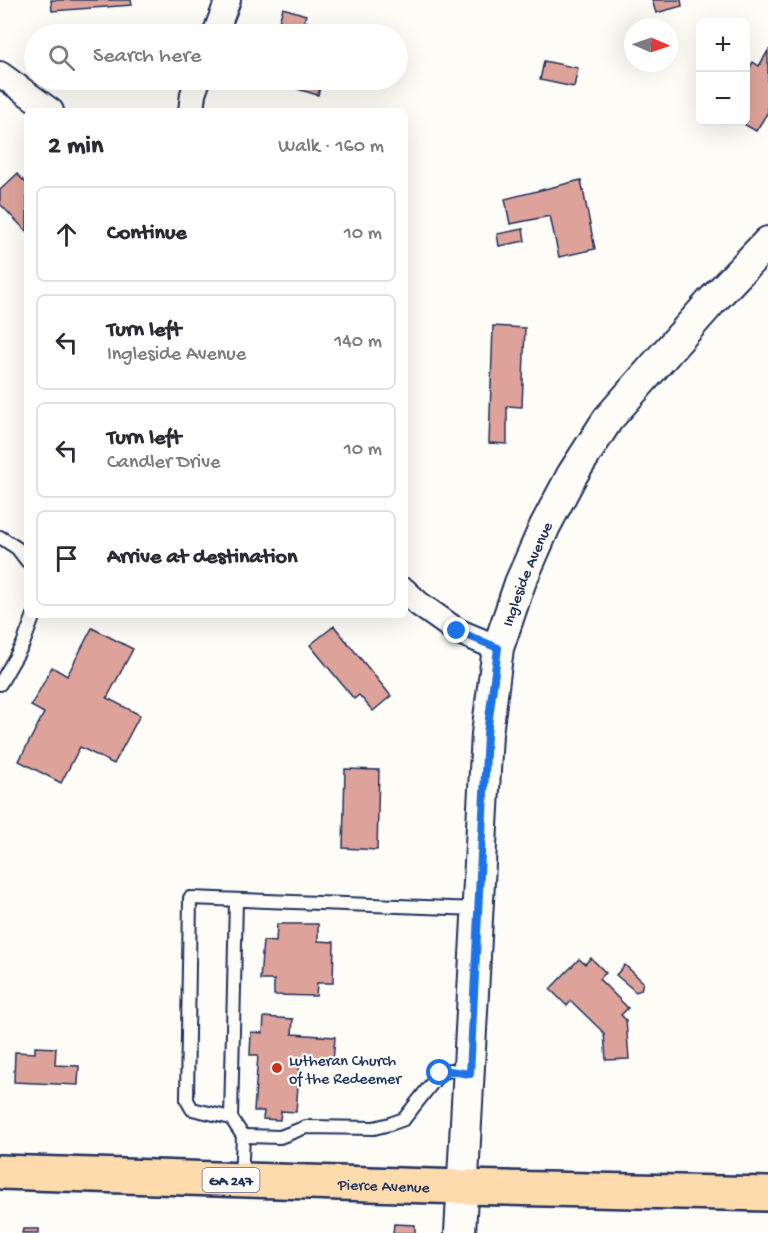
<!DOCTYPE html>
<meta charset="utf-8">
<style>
:root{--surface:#fff;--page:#f2f2f3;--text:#2b2b33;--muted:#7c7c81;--line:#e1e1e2}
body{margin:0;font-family:"Gochi Hand",sans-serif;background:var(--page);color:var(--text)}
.controls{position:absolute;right:18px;top:18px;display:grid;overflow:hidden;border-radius:9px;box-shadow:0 6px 24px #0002}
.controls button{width:54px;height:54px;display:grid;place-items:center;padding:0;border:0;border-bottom:2px solid var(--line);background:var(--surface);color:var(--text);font:30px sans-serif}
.compass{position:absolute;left:624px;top:18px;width:54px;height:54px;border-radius:50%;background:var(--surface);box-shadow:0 6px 24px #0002;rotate:92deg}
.stop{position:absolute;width:18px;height:18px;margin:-14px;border:4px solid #1a73e8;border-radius:50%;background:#fff}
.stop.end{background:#1a73e8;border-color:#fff;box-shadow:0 2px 6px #0008}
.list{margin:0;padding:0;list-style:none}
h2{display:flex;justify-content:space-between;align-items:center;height:78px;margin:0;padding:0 24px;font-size:26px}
h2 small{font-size:20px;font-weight:400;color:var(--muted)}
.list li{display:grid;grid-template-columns:39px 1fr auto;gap:18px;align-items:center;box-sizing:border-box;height:96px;margin:0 12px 12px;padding:0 12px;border:2px solid var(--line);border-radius:9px}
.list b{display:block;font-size:22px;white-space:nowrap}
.list p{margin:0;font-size:20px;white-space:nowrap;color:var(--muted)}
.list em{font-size:20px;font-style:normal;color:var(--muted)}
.icon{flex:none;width:33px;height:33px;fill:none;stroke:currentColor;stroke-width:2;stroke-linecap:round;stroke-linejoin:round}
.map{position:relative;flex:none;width:768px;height:1233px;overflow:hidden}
.search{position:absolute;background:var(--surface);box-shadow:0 6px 24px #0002;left:24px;top:24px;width:384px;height:66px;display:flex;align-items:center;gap:15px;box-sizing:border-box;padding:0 21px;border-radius:33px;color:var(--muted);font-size:22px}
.panel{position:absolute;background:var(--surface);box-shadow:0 6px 24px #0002;left:24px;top:108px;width:384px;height:510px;border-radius:9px}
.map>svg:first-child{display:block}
.building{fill:#dda39a;stroke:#1b2f5e;stroke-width:1.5}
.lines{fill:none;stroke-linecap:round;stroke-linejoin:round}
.service-casing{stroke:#1b2f5e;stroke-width:16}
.minor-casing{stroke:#1b2f5e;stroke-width:28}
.tertiary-casing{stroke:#1b2f5e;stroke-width:34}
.primary-casing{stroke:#1b2f5e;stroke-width:38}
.service{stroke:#fdfcf7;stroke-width:12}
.minor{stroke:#fdfcf7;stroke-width:24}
.tertiary{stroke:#fdfcf7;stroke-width:30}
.primary{stroke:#fedbac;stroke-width:33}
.route{stroke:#1a73e8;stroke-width:8}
.poi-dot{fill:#c8321e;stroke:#fdfcf7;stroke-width:2}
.labels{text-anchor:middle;stroke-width:4.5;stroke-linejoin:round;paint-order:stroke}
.shield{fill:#fdfcf7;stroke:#5f6c8c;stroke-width:1.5}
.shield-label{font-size:15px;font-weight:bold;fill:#1b2f5e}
.street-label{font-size:16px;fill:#1b2f5e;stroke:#fdfcf7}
.poi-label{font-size:16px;fill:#1b2f5e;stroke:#fdfcf7;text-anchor:start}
</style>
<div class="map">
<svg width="768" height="1233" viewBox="0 0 768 1233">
<rect width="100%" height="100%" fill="#fdfcf7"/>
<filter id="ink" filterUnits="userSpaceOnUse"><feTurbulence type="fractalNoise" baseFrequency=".0167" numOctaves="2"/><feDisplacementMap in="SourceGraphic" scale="12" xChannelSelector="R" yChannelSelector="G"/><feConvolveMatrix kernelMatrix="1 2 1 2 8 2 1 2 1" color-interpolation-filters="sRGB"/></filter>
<g filter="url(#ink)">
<g class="building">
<polygon points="51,0 131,0 132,5 52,11"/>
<polygon points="652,0 681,0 682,6 656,13"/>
<polygon points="283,8 306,15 304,21 338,31 336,34 283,34 276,32"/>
<polygon points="768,51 768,112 756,131 740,122 746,122 746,74 753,62 759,66"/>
<polygon points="544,61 578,68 574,87 540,80"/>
<polygon points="281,80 322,80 318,95 280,84"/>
<polygon points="17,174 27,184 27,232 0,204 0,190"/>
<polygon points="581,180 595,249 559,257 550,216 510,224 505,199"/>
<polygon points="523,229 525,241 499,246 497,234"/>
<polygon points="493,326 525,328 522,407 507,406 507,444 489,443"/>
<polygon points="334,626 391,696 373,711 359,695 354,699 310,645"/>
<polygon points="92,628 133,649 107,698 140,715 114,764 80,747 61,783 19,761 44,713 31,706 52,667 67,676"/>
<polygon points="345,769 379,770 377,850 343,848"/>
<polygon points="277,924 318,924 318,941 334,942 333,983 317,983 316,996 274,995 274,980 260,980 263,941 276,942"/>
<polygon points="591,958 606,973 599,979 628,1008 621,1015 626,1020 629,1059 606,1060 604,1033 571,1001 567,1006 550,989 579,959 585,964"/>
<polygon points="625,965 643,982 641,990 636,992 616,975"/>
<polygon points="264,1017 293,1019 292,1034 335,1037 333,1062 300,1060 296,1112 281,1111 280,1120 263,1119 264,1111 254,1111 258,1055 250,1055 251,1032 263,1033"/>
<polygon points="35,1047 56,1048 55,1065 79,1066 78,1085 14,1082 15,1052 35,1053"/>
<polygon points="394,1224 415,1225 415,1233 393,1233"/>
<polygon points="23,1229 39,1229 39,1233 22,1233"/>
</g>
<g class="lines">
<defs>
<g id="service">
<polyline points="0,537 17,548 27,561"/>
<polyline points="0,684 23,644 34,615"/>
<polyline points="231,1118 236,900"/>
<polyline points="243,1136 280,1137 306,1127 374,1128 390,1124 404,1119 440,1073 450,1070 468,1073"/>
<polyline points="241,1180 243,1136 231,1118 192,1109 187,1100 190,898 477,909"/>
</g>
<g id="minor">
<polyline points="215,34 228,0"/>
<polyline points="0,74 51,111"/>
<polyline points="191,111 193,94 198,80"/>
<polyline points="405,591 419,604 457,631 498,648"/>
</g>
<g id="tertiary">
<path id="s1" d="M 460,1233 L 487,734 L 498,648 L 520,583 L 545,526 L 572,475 L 608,419 L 710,303 L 768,242"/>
</g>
<g id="primary">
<path id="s2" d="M 0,1172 L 462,1187 L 768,1194"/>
</g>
</defs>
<use href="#service" class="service-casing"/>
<use href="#minor" class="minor-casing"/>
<use href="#tertiary" class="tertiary-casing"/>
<use href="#primary" class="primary-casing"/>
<use href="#service" class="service"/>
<use href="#minor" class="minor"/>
<use href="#tertiary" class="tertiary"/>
<use href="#primary" class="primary"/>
</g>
</g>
<g class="lines" filter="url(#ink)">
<polyline class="route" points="440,1073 450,1071 470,1074 487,734 498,648 457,631"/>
</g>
<circle class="poi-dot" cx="277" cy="1068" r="6"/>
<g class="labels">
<rect class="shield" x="202.5" y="1168" width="57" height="24" rx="4.5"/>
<g class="shield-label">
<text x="231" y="1185">GA 247</text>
</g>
<g class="street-label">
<text dy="6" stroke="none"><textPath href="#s1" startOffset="666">Ingleside Avenue</textPath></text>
<text dy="6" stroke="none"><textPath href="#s2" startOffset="384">Pierce Avenue</textPath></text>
</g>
<g class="poi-label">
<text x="289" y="1065">Lutheran Church<tspan x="289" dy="18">of the Redeemer</tspan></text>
</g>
</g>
</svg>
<div class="controls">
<button>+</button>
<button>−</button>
</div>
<svg class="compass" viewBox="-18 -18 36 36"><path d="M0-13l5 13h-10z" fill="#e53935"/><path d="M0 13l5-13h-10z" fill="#7c7c81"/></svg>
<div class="stop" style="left:440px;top:1073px"></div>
<div class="stop end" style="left:457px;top:631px"></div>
<div class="search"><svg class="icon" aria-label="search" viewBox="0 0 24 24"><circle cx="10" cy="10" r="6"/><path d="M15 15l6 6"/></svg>Search here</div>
<section class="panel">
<h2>2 min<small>Walk · 160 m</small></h2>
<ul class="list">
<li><svg class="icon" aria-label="ahead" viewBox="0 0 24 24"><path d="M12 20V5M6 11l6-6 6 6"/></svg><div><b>Continue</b></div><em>10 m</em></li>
<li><svg class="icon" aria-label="left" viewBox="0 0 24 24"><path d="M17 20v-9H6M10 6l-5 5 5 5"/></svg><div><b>Turn left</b><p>Ingleside Avenue</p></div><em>140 m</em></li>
<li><svg class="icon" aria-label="left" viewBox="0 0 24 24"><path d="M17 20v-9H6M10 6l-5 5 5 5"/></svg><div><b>Turn left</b><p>Candler Drive</p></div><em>10 m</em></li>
<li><svg class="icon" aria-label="arrive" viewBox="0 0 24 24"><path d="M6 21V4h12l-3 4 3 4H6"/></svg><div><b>Arrive at destination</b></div></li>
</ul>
</section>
</div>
